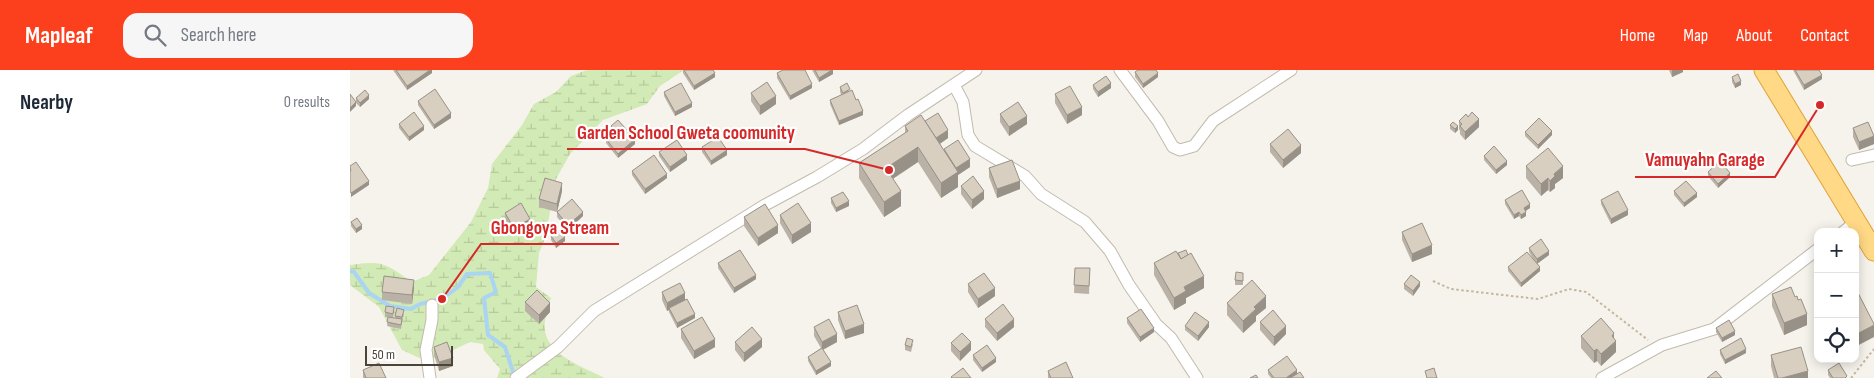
<!DOCTYPE html>
<meta charset="utf-8">
<style>
:root{--surface:#fff;--page:#f6f6f7;--text:#1f2937;--muted:#747a83;--line:#e0e1e3;--accent:#fc3f1d}
body{margin:0;font-family:"Sofia Sans Condensed",sans-serif;background:var(--page);color:var(--text)}
.controls{position:absolute;right:15px;bottom:15px;display:grid;overflow:hidden;border-radius:10px;box-shadow:0 2px 12px #0003}
.controls button{width:45px;height:45px;display:grid;place-items:center;padding:0;border:0;border-bottom:1px solid var(--line);background:var(--surface);color:var(--text);font:25px sans-serif}
.scale{position:absolute;left:15px;bottom:12px;width:88px;box-sizing:border-box;padding-left:5px;border:2px solid #4b4439;border-top:0;font-size:14px;line-height:18px;white-space:nowrap;color:#4b4439;-webkit-text-stroke:4px #fff;paint-order:stroke}
.list{margin:0;padding:0;list-style:none}
h2{display:flex;justify-content:space-between;align-items:center;height:65px;margin:0;padding:0 20px;font-size:21px}
h2 small{font-size:16px;font-weight:400;color:var(--muted)}
.icon{flex:none;width:28px;height:28px;fill:none;stroke:currentColor;stroke-width:2;stroke-linecap:round;stroke-linejoin:round}
.map{position:relative;flex:none;width:1524px;height:308px;overflow:hidden}
header{display:flex;align-items:center;gap:30px;box-sizing:border-box;height:70px;padding:0 25px;background:var(--accent);color:#fff}
header strong{font-size:24px}
nav{display:flex;gap:28px;margin-inline-start:auto;font-size:18px}
.search{width:350px;height:45px;background:var(--page);display:flex;align-items:center;gap:12px;box-sizing:border-box;padding:0 18px;border-radius:15px;color:var(--muted);font-size:19px}
main{display:flex}
aside{flex:1;background:var(--surface)}
.map>svg:first-child{display:block}
.wetland{fill:url(#wetland-marsh)}
.lines{fill:none;stroke-linecap:round;stroke-linejoin:round}
.stream{stroke:#a9d4f2;stroke-width:4}
.minor-casing{stroke:#c2bbae;stroke-width:13}
.trunk-casing{stroke:#e0a43c;stroke-width:21}
.path{stroke:#c4b79f;stroke-width:2;stroke-dasharray:2.5 2.5;stroke-linecap:butt}
.minor{stroke:#fff;stroke-width:11}
.trunk{stroke:#ffd985;stroke-width:19}
.wall{fill:#bab2a6}
.shaded-wall{fill:#979187}
.building{fill:#d8cfc1;stroke:#979187}
.leader{fill:none;stroke:#d62828;stroke-width:2}
.callout-dot{fill:#d62828;stroke:#fff;stroke-width:2}
.callout-label{font-size:19px;text-anchor:middle;font-weight:bold;fill:#d62828;stroke:#fff;stroke-width:4.5;stroke-linejoin:round;paint-order:stroke}
</style>
<header>
<strong>Mapleaf</strong>
<div class="search"><svg class="icon" aria-label="search" viewBox="0 0 24 24"><circle cx="10" cy="10" r="6"/><path d="M15 15l6 6"/></svg>Search here</div>
<nav><a>Home</a><a>Map</a><a>About</a><a>Contact</a></nav>
</header>
<main>
<aside>
<h2>Nearby<small>0 results</small></h2>
<ul class="list">
</ul>
</aside>
<div class="map">
<svg width="1524" height="308" viewBox="0 0 1524 308">
<defs>
<pattern id="wetland-marsh" width="20" height="14" patternUnits="userSpaceOnUse" patternTransform="scale(1.25)"><rect width="20" height="14" fill="#d2eab5"/><path d="M1 5h8M5 5V1M11 12h8M15 12V8" fill="none" stroke="#b6ca9c"/></pattern>
</defs>
<rect width="100%" height="100%" fill="#f6f3ec"/>
<path class="wetland" d="M 237,0 L 334,0 L 310,16 L 297,34 L 253,50 L 220,84 L 206,109 L 195,169 L 189,183 L 186,217 L 201,228 C 199,235 196,243 195,251 C 190,283 232,296 255,308 L 147,308 L 150,299 L 134,280 L 133,274 L 120,272 L 91,286 L 76,291 L 52,280 L 29,237 L 0,215 L 0,195 C 33,190 36,194 62,212 L 79,205 L 121,152 L 138,118 L 142,94 L 172,55 L 184,34 L 206,22 L 221,6 Z"/>
<g class="lines">
<polyline class="stream" points="0,201 4,202 19,223 40,236 61,239 70,234 92,229 108,217 117,204 140,203 146,222 134,228 138,265 155,277 163,302"/>
<defs>
<g id="minor">
<polyline points="770,0 808,51 823,77 830,80 844,76 863,51 941,0"/>
<polyline points="604,15 613,32 618,65 625,76 675,106 691,124 735,152 760,181 779,215 806,254 821,268 847,308"/>
<polyline points="1502,90 1524,85"/>
<polyline points="1493,162 1506,152"/>
<polyline points="80,308 76,280 82,250 82,235"/>
<polyline points="166,308 208,277 244,241 415,135 467,107 513,79 558,45 626,0"/>
<polyline points="1252,308 1312,275 1364,259 1468,179"/>
</g>
<polyline id="trunk" points="1414,0 1524,181"/>
</defs>
<use href="#minor" class="minor-casing"/>
<use href="#trunk" class="trunk-casing"/>
<g class="path">
<polyline points="1083,211 1101,219 1188,229 1219,219 1236,222 1298,270"/>
<polyline points="1501,308 1524,279"/>
</g>
<use href="#minor" class="minor"/>
<use href="#trunk" class="trunk"/>
</g>
<g class="wall">
<polygon points="43,0 82,0 82,3 57,20"/>
<polygon points="333,0 363,0 365,7 344,20 333,3"/>
<polygon points="462,0 483,0 483,4 469,12"/>
<polygon points="1319,0 1333,0 1333,2 1322,7"/>
<polygon points="1443,0 1469,0 1472,9 1454,20"/>
<polygon points="785,2 808,7 793,18 785,7"/>
<polygon points="427,3 462,18 440,30 427,8"/>
<polygon points="1382,7 1391,15 1385,18 1382,12"/>
<polygon points="743,15 761,18 748,27 743,19"/>
<polygon points="490,17 500,21 506,30 513,45 489,55 480,34 480,30 491,25 490,21"/>
<polygon points="314,22 342,37 325,46 314,26"/>
<polygon points="401,23 426,34 410,45 401,31"/>
<polygon points="705,24 732,45 717,54 705,33"/>
<polygon points="6,28 19,29 10,37 6,33 6,36"/>
<polygon points="68,31 101,48 84,59 68,35"/>
<polygon points="650,44 677,54 659,66 650,52"/>
<polygon points="575,51 598,68 590,74 594,81 594,79 620,97 608,105 608,117 591,128 568,92 543,109 551,136 534,147 509,108 509,93 555,63 555,56"/>
<polygon points="1109,51 1129,57 1115,70 1110,64 1110,61 1109,59"/>
<polygon points="49,54 74,60 59,71 49,58"/>
<polygon points="1100,55 1108,60 1105,63 1100,59"/>
<polygon points="261,56 285,74 268,88 256,73 256,69 263,63 261,60"/>
<polygon points="1503,58 1524,74 1509,80 1503,67"/>
<polygon points="1175,62 1202,65 1188,79 1175,66"/>
<polygon points="920,74 951,83 933,98 920,82"/>
<polygon points="352,77 377,85 361,95 352,82"/>
<polygon points="309,82 337,90 320,102 309,86"/>
<polygon points="1134,86 1157,95 1146,104 1134,90"/>
<polygon points="1176,96 1213,108 1205,114 1205,118 1200,122 1198,120 1191,126 1176,108"/>
<polygon points="639,98 670,119 647,128 639,107"/>
<polygon points="282,101 317,108 295,124 282,105"/>
<polygon points="1358,102 1380,107 1368,118 1358,106"/>
<polygon points="611,116 634,129 622,139 611,124"/>
<polygon points="212,121 207,142 189,137 189,129"/>
<polygon points="1324,121 1347,127 1334,137 1324,125"/>
<polygon points="481,128 499,136 486,142 481,133"/>
<polygon points="1155,130 1180,138 1175,141 1176,146 1171,149 1169,146 1164,149 1155,134"/>
<polygon points="1251,130 1278,145 1261,154 1251,134"/>
<polygon points="207,142 233,146 218,160 207,147"/>
<polygon points="155,143 180,157 164,166 155,151"/>
<polygon points="430,145 461,162 442,174 430,153"/>
<polygon points="394,147 428,163 408,176 394,156"/>
<polygon points="1,152 12,159 6,163 1,156"/>
<polygon points="1052,162 1082,184 1062,192 1052,170"/>
<polygon points="201,166 215,171 206,178 201,170"/>
<polygon points="1179,178 1199,185 1187,193 1190,201 1171,217 1158,201 1158,197 1183,189 1179,182"/>
<polygon points="828,183 838,185 854,218 836,228 836,233 824,240 804,205 804,193"/>
<polygon points="368,193 406,209 384,223 368,198"/>
<polygon points="725,198 740,198 739,224 724,223"/>
<polygon points="893,203 893,215 885,215 885,210"/>
<polygon points="618,214 645,226 628,238 618,222"/>
<polygon points="1054,214 1070,216 1063,226 1054,219"/>
<polygon points="64,218 62,234 32,230 32,222"/>
<polygon points="312,222 335,230 345,248 327,258 319,242 319,240 317,241 312,230"/>
<polygon points="1422,224 1457,255 1434,265 1422,236"/>
<polygon points="175,232 200,242 189,254 175,241"/>
<polygon points="877,233 916,238 906,246 906,251 893,263 877,245"/>
<polygon points="44,241 43,248 45,248 45,246 54,244 52,252 51,259 37,256 38,247 35,247 35,242"/>
<polygon points="488,242 514,263 495,269 488,250"/>
<polygon points="777,248 804,262 790,272 777,253"/>
<polygon points="635,249 664,257 647,271 635,257"/>
<polygon points="910,252 936,264 924,276 910,260"/>
<polygon points="835,256 859,257 848,271 835,260"/>
<polygon points="464,257 487,272 473,280 481,296 466,305 458,291 458,287 471,278 464,266"/>
<polygon points="1366,258 1385,265 1372,272 1366,262"/>
<polygon points="331,259 365,277 344,289 331,268"/>
<polygon points="1231,266 1264,268 1266,282 1251,296 1247,291 1244,293 1231,278"/>
<polygon points="385,272 412,277 394,292 385,280"/>
<polygon points="601,273 621,280 610,291 601,281"/>
<polygon points="563,274 561,282 555,280 555,275"/>
<polygon points="84,277 103,296 89,301 84,285"/>
<polygon points="1370,280 1396,283 1375,294 1370,284"/>
<polygon points="623,285 646,292 632,302 623,290"/>
<polygon points="1421,285 1458,308 1424,308 1421,296"/>
<polygon points="13,300 36,308 13,308"/>
<polygon points="918,300 947,304 954,308 921,308 918,304"/>
<polygon points="1478,300 1497,308 1480,308 1478,305"/>
<polygon points="698,301 723,308 698,308"/>
</g>
<g class="shaded-wall">
<polygon points="80,0 82,0 82,3 57,20 57,16"/>
<polygon points="482,0 483,0 483,4 469,12 469,8"/>
<polygon points="1322,0 1333,0 1333,2 1322,7"/>
<polygon points="365,3 365,7 344,20 344,16"/>
<polygon points="808,3 808,7 793,18 793,14"/>
<polygon points="1472,5 1472,9 1454,20 1454,15"/>
<polygon points="1391,11 1391,15 1385,18 1385,14"/>
<polygon points="761,13 761,18 748,27 748,22"/>
<polygon points="462,14 462,18 440,30 440,26"/>
<polygon points="19,25 19,29 10,37 10,33"/>
<polygon points="426,26 426,34 410,45 410,36"/>
<polygon points="6,32 6,36 0,42 0,38"/>
<polygon points="342,33 342,37 325,46 325,42"/>
<polygon points="732,37 732,45 717,54 717,45"/>
<polygon points="513,41 513,45 489,55 489,51"/>
<polygon points="101,43 101,48 84,59 84,55"/>
<polygon points="677,46 677,54 659,66 659,57"/>
<polygon points="1129,49 1129,57 1115,70 1115,62"/>
<polygon points="74,56 74,60 59,71 59,67"/>
<polygon points="1108,56 1108,60 1105,63 1105,59"/>
<polygon points="598,60 598,68 585,77 585,69"/>
<polygon points="1202,61 1202,65 1188,79 1188,75"/>
<polygon points="1524,66 1524,74 1509,80 1509,72"/>
<polygon points="285,69 285,74 268,88 268,84"/>
<polygon points="951,75 951,83 933,98 933,90"/>
<polygon points="568,77 568,92 536,113 536,98"/>
<polygon points="377,80 377,85 361,95 361,91"/>
<polygon points="337,85 337,90 320,102 320,97"/>
<polygon points="620,89 620,97 608,105 608,117 591,128 591,113 606,103 606,98"/>
<polygon points="1157,91 1157,95 1146,104 1146,100"/>
<polygon points="1213,96 1213,108 1205,114 1205,118 1200,122 1200,111 1204,104"/>
<polygon points="1380,103 1380,107 1368,118 1368,114"/>
<polygon points="317,104 317,108 295,124 295,119"/>
<polygon points="1198,108 1198,120 1191,126 1191,114"/>
<polygon points="19,111 19,115 1,127 1,123"/>
<polygon points="670,111 670,119 647,128 647,119"/>
<polygon points="212,113 212,121 207,142 207,134"/>
<polygon points="551,121 551,136 534,147 534,132"/>
<polygon points="634,121 634,129 622,139 622,130"/>
<polygon points="1347,123 1347,127 1334,137 1334,133"/>
<polygon points="499,131 499,136 486,142 486,138"/>
<polygon points="1180,134 1180,138 1174,142 1174,138"/>
<polygon points="1278,140 1278,145 1261,154 1261,149"/>
<polygon points="233,142 233,146 218,160 218,155"/>
<polygon points="1169,142 1169,146 1164,149 1164,145"/>
<polygon points="1176,142 1176,146 1171,149 1171,145"/>
<polygon points="180,149 180,157 164,166 164,158"/>
<polygon points="461,153 461,162 442,174 442,165"/>
<polygon points="12,155 12,159 6,163 6,159"/>
<polygon points="428,155 428,163 408,176 408,168"/>
<polygon points="215,167 215,171 206,178 206,173"/>
<polygon points="1082,175 1082,184 1062,192 1062,184"/>
<polygon points="1199,181 1199,185 1187,194 1187,189"/>
<polygon points="1190,197 1190,201 1171,217 1171,213"/>
<polygon points="406,205 406,209 384,223 384,218"/>
<polygon points="854,206 854,218 836,228 836,233 824,240 824,228 834,217"/>
<polygon points="64,210 64,218 62,234 62,225"/>
<polygon points="1070,212 1070,216 1063,226 1063,221"/>
<polygon points="645,218 645,226 628,238 628,229"/>
<polygon points="335,223 335,232 319,238 319,240 317,241 317,233"/>
<polygon points="916,226 916,238 906,246 906,251 893,263 893,251 904,237"/>
<polygon points="200,233 200,242 189,254 189,245"/>
<polygon points="345,244 345,248 327,258 327,253"/>
<polygon points="1457,244 1457,255 1434,265 1434,253"/>
<polygon points="664,249 664,257 647,271 647,263"/>
<polygon points="859,252 859,257 848,271 848,266"/>
<polygon points="514,254 514,263 495,269 495,261"/>
<polygon points="1524,255 1524,267 1505,277 1505,265"/>
<polygon points="936,256 936,264 924,276 924,267"/>
<polygon points="804,258 804,262 790,272 790,267"/>
<polygon points="1385,261 1385,265 1372,272 1372,268"/>
<polygon points="1264,263 1264,272 1266,271 1266,282 1251,296 1251,284 1262,266"/>
<polygon points="487,264 487,272 472,280 472,272"/>
<polygon points="365,269 365,277 344,289 344,281"/>
<polygon points="412,269 412,277 394,292 394,283"/>
<polygon points="621,272 621,280 610,291 610,282"/>
<polygon points="1247,279 1247,291 1244,293 1244,281"/>
<polygon points="1396,279 1396,283 1375,294 1375,290"/>
<polygon points="103,288 103,296 89,301 89,292"/>
<polygon points="646,288 646,292 632,302 632,298"/>
<polygon points="481,292 481,296 466,305 466,301"/>
<polygon points="947,300 947,304 942,308 936,308"/>
<polygon points="1458,301 1458,308 1432,308"/>
</g>
<g class="building">
<polygon points="46,0 80,0 57,16"/>
<polygon points="334,0 363,0 365,3 344,16"/>
<polygon points="433,0 455,0 462,14 440,26 427,3"/>
<polygon points="465,0 482,0 469,8"/>
<polygon points="788,0 806,0 808,3 793,14 785,2"/>
<polygon points="1445,0 1469,0 1472,5 1454,15"/>
<polygon points="1388,4 1391,11 1385,14 1382,7"/>
<polygon points="756,6 761,13 748,22 743,15"/>
<polygon points="417,12 426,26 410,36 401,23"/>
<polygon points="331,13 342,33 325,42 314,22"/>
<polygon points="497,13 500,19 493,23 490,17"/>
<polygon points="720,16 732,37 717,45 705,24"/>
<polygon points="85,19 101,43 84,55 68,31"/>
<polygon points="15,20 19,25 10,33 6,28"/>
<polygon points="502,20 506,30 508,29 513,41 489,51 480,30"/>
<polygon points="0,24 6,32 0,38"/>
<polygon points="668,32 677,46 659,57 650,44"/>
<polygon points="64,42 74,56 59,67 49,54"/>
<polygon points="1122,42 1129,49 1115,62 1110,56 1112,54 1109,51 1116,44 1118,47"/>
<polygon points="588,43 598,60 586,68 575,51"/>
<polygon points="571,45 608,102 591,113 568,77 536,98 551,121 534,132 509,93 558,61 555,56"/>
<polygon points="1189,48 1202,61 1188,75 1175,62"/>
<polygon points="268,50 285,69 268,84 256,69 265,61 261,56"/>
<polygon points="1103,52 1108,56 1105,59 1100,55"/>
<polygon points="1518,52 1524,66 1509,72 1503,58"/>
<polygon points="938,59 951,75 933,90 920,74"/>
<polygon points="368,67 377,80 361,91 352,77"/>
<polygon points="327,70 337,85 320,97 309,82"/>
<polygon points="608,70 620,89 606,98 594,79"/>
<polygon points="1144,76 1157,91 1146,100 1134,86"/>
<polygon points="1198,78 1213,96 1204,104 1205,106 1200,111 1198,108 1191,114 1176,96"/>
<polygon points="304,85 317,104 295,119 282,101"/>
<polygon points="662,90 670,111 647,119 639,98"/>
<polygon points="1370,91 1380,103 1368,114 1358,102"/>
<polygon points="6,92 19,111 1,123 0,121 0,101 1,101 0,96"/>
<polygon points="623,106 634,121 622,130 611,116"/>
<polygon points="195,108 212,113 207,134 189,129"/>
<polygon points="1336,111 1347,123 1334,133 1324,121"/>
<polygon points="1172,120 1180,134 1174,138 1176,142 1171,145 1169,142 1164,145 1155,130"/>
<polygon points="1268,121 1278,140 1261,149 1251,130"/>
<polygon points="493,122 499,131 486,138 481,128"/>
<polygon points="222,129 233,142 218,155 207,142"/>
<polygon points="171,133 180,149 164,158 155,143"/>
<polygon points="448,133 461,153 442,165 430,145"/>
<polygon points="415,134 428,155 408,168 394,147"/>
<polygon points="7,148 12,155 6,159 1,152"/>
<polygon points="1072,153 1082,175 1062,184 1052,162"/>
<polygon points="210,160 215,167 206,173 201,166"/>
<polygon points="1191,169 1199,181 1187,189 1179,178"/>
<polygon points="390,180 406,205 384,218 368,193"/>
<polygon points="836,180 838,185 831,189 828,183"/>
<polygon points="826,181 831,189 841,183 854,206 834,217 836,221 824,228 804,193"/>
<polygon points="1177,182 1190,197 1171,213 1158,197"/>
<polygon points="725,198 740,198 739,216 724,215"/>
<polygon points="886,202 893,203 893,211 885,210"/>
<polygon points="634,203 645,218 628,229 618,214"/>
<polygon points="1061,205 1070,212 1063,221 1054,214"/>
<polygon points="34,206 64,210 62,225 32,222"/>
<polygon points="902,210 916,226 904,237 906,239 893,251 877,233"/>
<polygon points="330,213 335,223 317,233 312,222"/>
<polygon points="1441,217 1445,227 1447,226 1448,230 1451,229 1457,244 1434,253 1422,224"/>
<polygon points="187,220 200,233 189,245 175,232"/>
<polygon points="1507,221 1524,254 1524,255 1505,265 1505,222"/>
<polygon points="337,229 345,244 327,253 319,238"/>
<polygon points="653,234 664,249 647,263 635,249"/>
<polygon points="507,235 514,254 495,261 488,242"/>
<polygon points="36,236 44,237 43,244 35,242"/>
<polygon points="47,238 54,240 52,247 45,246"/>
<polygon points="791,239 804,258 790,267 777,248"/>
<polygon points="923,240 936,256 924,267 910,252"/>
<polygon points="845,242 859,252 848,266 835,256"/>
<polygon points="38,247 52,249 51,255 37,252"/>
<polygon points="352,247 365,269 344,281 331,259"/>
<polygon points="1251,248 1264,263 1262,266 1266,271 1251,284 1247,279 1244,281 1231,266"/>
<polygon points="479,249 487,264 472,272 464,257"/>
<polygon points="1379,250 1385,261 1372,268 1366,258"/>
<polygon points="402,257 412,269 394,283 385,272"/>
<polygon points="612,263 621,272 610,282 601,273"/>
<polygon points="557,268 563,270 561,277 555,275"/>
<polygon points="1391,268 1396,279 1375,290 1370,280"/>
<polygon points="97,272 103,288 89,292 84,277"/>
<polygon points="637,275 646,288 632,298 623,285"/>
<polygon points="1451,277 1458,301 1432,308 1428,308 1421,285"/>
<polygon points="472,278 481,292 466,301 458,287"/>
<polygon points="937,286 947,300 936,308 924,308 918,300"/>
<polygon points="716,292 723,308 701,308 698,301"/>
<polygon points="29,293 36,308 16,308 13,300"/>
<polygon points="1489,293 1497,306 1495,308 1483,308 1478,300"/>
<polygon points="613,298 621,308 602,308 601,307"/>
<polygon points="1084,298 1087,308 1077,308 1075,301"/>
<polygon points="1366,301 1372,308 1357,308"/>
<polygon points="950,302 954,308 940,308"/>
<polygon points="906,305 908,308 900,308"/>
</g>
<path class="leader" d="M539 100L455 79H217M1470 35L1425 107H1285M92 229L131 174H269"/>
<g class="callout-dot">
<circle cx="539" cy="100" r="5"/>
<circle cx="1470" cy="35" r="5"/>
<circle cx="92" cy="229" r="5"/>
</g>
<g class="callout-label">
<text x="336" y="69">Garden School Gweta coomunity</text>
<text x="1355" y="96">Vamuyahn Garage</text>
<text x="200" y="164">Gbongoya Stream</text>
</g>
</svg>
<div class="controls">
<button>+</button>
<button>−</button>
<button><svg class="icon" aria-label="locate" viewBox="0 0 24 24"><circle cx="12" cy="12" r="6"/><path d="M12 2v4M12 18v4M2 12h4M18 12h4"/></svg></button>
</div>
<div class="scale">50 m</div>
</div>
</main>
